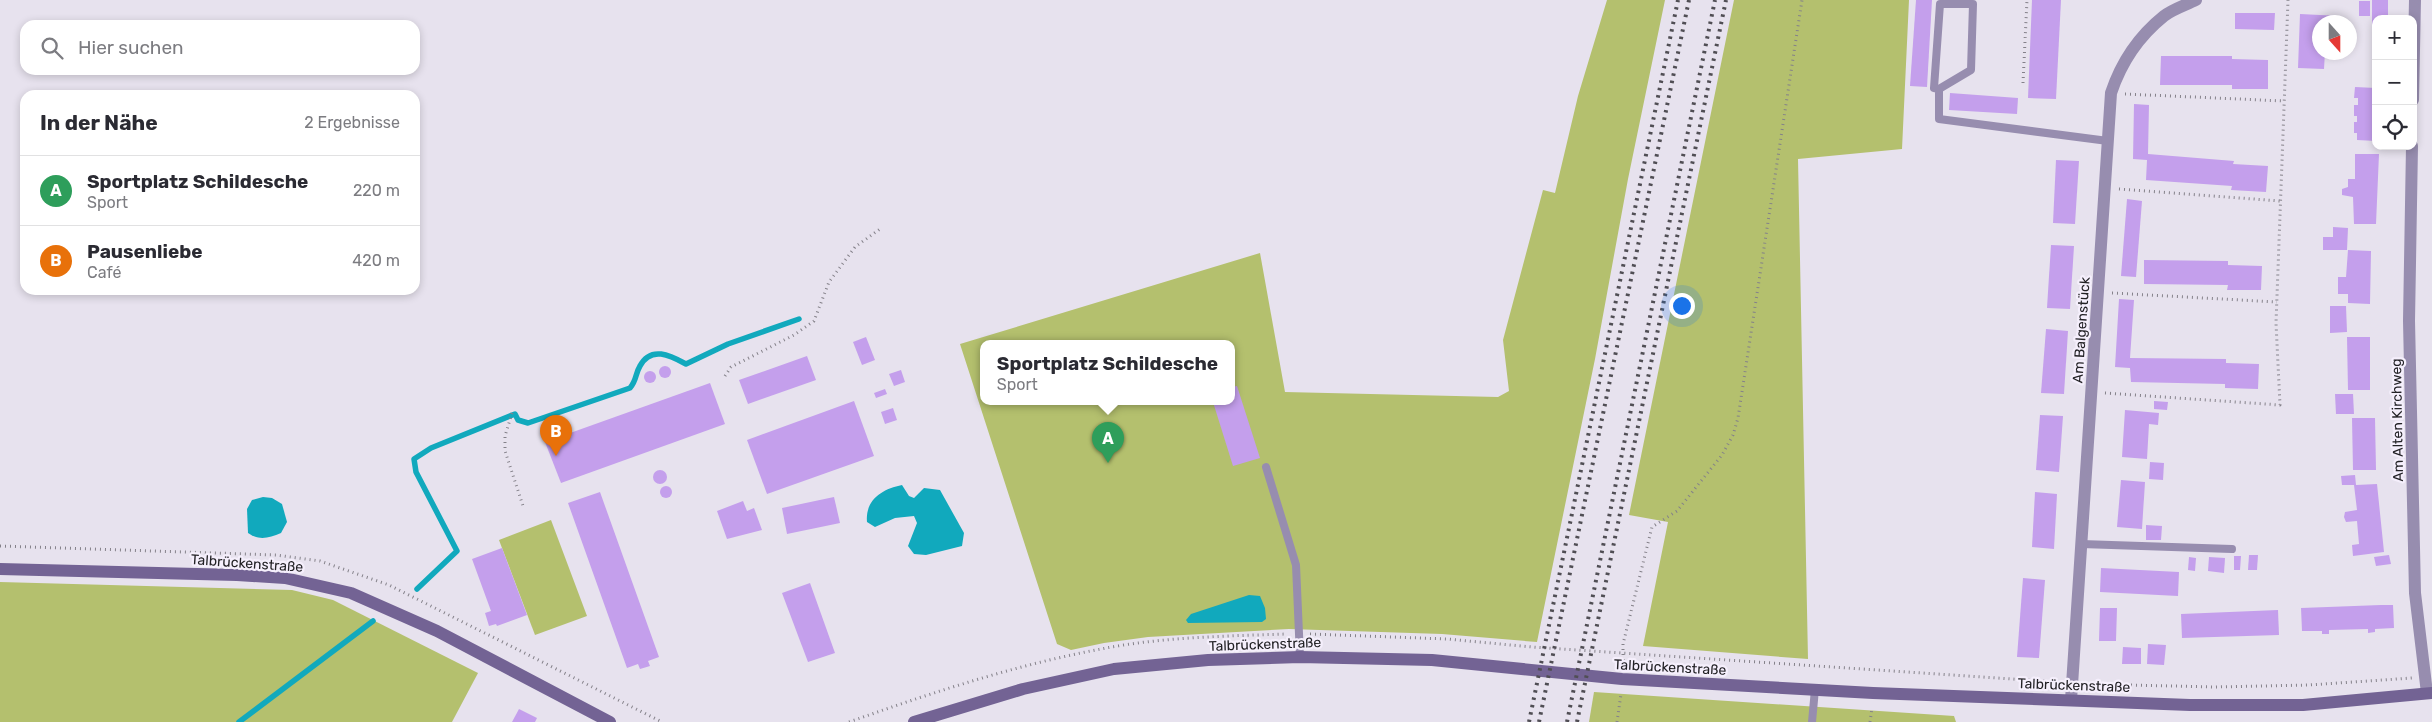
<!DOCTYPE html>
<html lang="de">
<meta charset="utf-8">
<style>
:root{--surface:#fff;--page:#f7f7f7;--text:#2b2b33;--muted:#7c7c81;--line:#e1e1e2;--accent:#1a73e8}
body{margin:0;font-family:Rubik,sans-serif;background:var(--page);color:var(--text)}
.controls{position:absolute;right:15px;top:15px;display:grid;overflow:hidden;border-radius:10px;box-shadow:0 2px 8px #0003}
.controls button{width:45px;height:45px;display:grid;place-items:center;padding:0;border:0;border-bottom:1px solid var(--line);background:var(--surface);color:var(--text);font:25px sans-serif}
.compass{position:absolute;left:2312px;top:15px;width:45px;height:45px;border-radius:50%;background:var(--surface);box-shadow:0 2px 8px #0003;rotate:159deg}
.you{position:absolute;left:1681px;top:305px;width:18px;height:18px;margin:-12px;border:4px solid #fff;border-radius:50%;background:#1a73e8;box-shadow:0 0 0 8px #1a73e833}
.badge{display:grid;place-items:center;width:32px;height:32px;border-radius:50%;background:var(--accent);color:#fff;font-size:16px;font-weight:700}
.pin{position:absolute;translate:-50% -41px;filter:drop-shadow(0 1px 2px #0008)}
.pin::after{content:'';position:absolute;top:26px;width:18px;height:15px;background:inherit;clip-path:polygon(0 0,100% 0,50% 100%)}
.popup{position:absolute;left:980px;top:340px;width:255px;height:65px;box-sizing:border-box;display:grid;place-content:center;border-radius:10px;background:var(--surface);filter:drop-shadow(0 1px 4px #0005);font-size:16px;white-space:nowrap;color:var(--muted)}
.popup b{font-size:19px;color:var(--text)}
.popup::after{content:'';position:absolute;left:50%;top:100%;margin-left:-10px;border:10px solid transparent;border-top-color:var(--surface)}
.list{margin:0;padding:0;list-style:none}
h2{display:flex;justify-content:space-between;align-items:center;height:65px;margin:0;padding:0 20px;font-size:21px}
h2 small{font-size:16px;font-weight:400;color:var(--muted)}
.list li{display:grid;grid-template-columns:32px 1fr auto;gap:15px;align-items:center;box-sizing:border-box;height:70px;padding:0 20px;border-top:1px solid var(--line)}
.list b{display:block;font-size:19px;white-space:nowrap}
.list p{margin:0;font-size:16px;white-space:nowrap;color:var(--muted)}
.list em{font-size:16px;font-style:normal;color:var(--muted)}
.icon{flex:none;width:28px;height:28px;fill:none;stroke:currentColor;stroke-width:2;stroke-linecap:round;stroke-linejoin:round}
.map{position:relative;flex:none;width:2432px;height:722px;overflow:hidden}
.search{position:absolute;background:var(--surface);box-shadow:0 2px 8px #0003;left:20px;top:20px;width:400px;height:55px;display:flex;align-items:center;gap:12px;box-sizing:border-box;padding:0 18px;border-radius:15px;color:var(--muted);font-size:19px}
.panel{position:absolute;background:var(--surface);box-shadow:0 2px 8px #0003;left:20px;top:90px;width:400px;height:205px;border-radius:15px}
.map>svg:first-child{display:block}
.green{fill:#b4c06e;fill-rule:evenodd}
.water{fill:#11a9bd}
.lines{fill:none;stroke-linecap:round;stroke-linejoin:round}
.stream{stroke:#11a9bd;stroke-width:5.5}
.building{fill:#c49fec}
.path{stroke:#848189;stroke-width:3;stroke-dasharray:1 4;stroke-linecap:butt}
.service{stroke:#978daf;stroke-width:8}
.minor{stroke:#978daf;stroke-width:12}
.secondary{stroke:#736394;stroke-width:12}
.rail{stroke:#504e54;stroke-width:4;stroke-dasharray:2.5 5;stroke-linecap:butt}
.labels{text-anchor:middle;stroke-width:4.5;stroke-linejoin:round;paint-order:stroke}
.street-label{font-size:14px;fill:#222125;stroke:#f5effc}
</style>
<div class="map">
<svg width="2432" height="722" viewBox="0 0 2432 722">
<rect width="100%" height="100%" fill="#e7e2ee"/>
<g class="green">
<path d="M 1607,0 L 1665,0 L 1628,179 L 1595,359 L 1537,642 L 1442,634 L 1289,629 L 1148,637 L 1104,643 L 1071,650 L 1057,644 L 960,344 L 1260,253 L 1285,392 L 1498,397 L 1509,391 L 1503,340 L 1543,190 L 1555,193 L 1578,96 ZM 984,344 L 1232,344 L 1232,402 L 984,402 Z"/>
<polygon points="1734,0 1909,0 1902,149 1798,159 1808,659 1643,646 1668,522 1629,515"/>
<polygon points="551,520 587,616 535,635 499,540"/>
<polygon points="0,582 292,590 333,600 478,673 452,722 0,722"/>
<polygon points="1594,692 1954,716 1956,722 1589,722"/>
</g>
<g class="water">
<path d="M 902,485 L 909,496 L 914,498 L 924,488 L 940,490 L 964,533 L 962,546 L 926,555 L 914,554 L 908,546 L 917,523 L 914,516 L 895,518 L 875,527 L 867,522 C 865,500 882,489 902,485 Z"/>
<path d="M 263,497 L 272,498 L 282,504 L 287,522 L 281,533 C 269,538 259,541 248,533 L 247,509 L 252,500 Z"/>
<polygon points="1249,595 1260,596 1265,608 1266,619 1262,622 1188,623 1186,620 1191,614"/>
</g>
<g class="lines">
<g class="stream">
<path d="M 417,589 L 457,551 L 416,472 L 414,459 L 431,448 L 515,414 L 518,420 L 528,423 L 630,388 C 637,380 635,374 640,366 C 651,345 671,356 686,364 L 728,344 L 799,319"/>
<polyline points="239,722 373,621"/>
</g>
</g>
<g class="building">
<polygon points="1916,0 1932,0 1927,87 1910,86"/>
<polygon points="2032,0 2061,0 2056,99 2028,98"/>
<polygon points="2372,0 2388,0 2388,19 2376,19 2376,34 2372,34"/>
<rect x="2359" y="1" width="11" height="15"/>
<polygon points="2235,13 2275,13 2274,30 2235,29"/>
<polygon points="2300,14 2340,16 2340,22 2320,22 2320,52 2325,52 2324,69 2298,68"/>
<polygon points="2161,56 2232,56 2232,59 2268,60 2268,89 2232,89 2232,85 2160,85"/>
<polygon points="2355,87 2376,88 2376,141 2357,140 2357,133 2354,133 2354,122 2357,122 2357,116 2354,116 2354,105 2358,105 2358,98 2354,98"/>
<polygon points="1950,93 2018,98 2017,114 1949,110"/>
<polygon points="2134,104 2149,105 2148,154 2234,161 2233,164 2268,166 2266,192 2231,190 2232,186 2146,180 2147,160 2133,159"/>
<polygon points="2355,154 2379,154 2376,224 2354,224 2353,197 2342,195 2342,189 2348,187 2348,179 2355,179"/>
<polygon points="2056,160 2079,161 2075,224 2053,223"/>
<polygon points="2127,199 2142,201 2136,277 2121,276"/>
<polygon points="2333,227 2348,228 2347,250 2323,250 2323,237 2333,237"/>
<polygon points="2051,245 2074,246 2070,309 2047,308"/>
<polygon points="2348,250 2371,251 2370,304 2348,303 2348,294 2338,294 2338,277 2346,277"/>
<polygon points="2144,260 2228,261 2228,265 2262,266 2261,290 2227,290 2228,285 2144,284"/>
<polygon points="2119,299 2134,300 2130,358 2226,359 2226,363 2259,364 2258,389 2225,388 2225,384 2131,382 2130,368 2115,367"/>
<polygon points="2330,306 2346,306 2347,332 2330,333"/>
<polygon points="2046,329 2068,331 2064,394 2041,393"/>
<polygon points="866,337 875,360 862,365 853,342"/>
<polygon points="2347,337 2370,337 2370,390 2348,390"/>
<polygon points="807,356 816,380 748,404 739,380"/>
<circle cx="665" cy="372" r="6"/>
<polygon points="901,370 905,382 894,386 889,374"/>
<circle cx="650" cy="377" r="6"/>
<polygon points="710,383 725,424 561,483 545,442"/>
<polygon points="1237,386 1260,458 1233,466 1213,402 1232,402 1232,387"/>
<polygon points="885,389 887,394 876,398 874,393"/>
<polygon points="2335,394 2353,394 2354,414 2336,414"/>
<polygon points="854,401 874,456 767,494 747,440"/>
<polygon points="2154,401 2168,402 2167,410 2154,409"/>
<polygon points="893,408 897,420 885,424 881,412"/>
<polygon points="2125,410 2159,413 2158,425 2149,424 2147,459 2122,457"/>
<polygon points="2040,415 2063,416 2059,472 2036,470"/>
<polygon points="2352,418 2375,418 2376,470 2353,470"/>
<polygon points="2150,462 2164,463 2163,480 2149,479"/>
<circle cx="660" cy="477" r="7"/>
<polygon points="2355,475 2356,485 2377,484 2384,552 2353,556 2352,545 2359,544 2357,521 2346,522 2344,517 2345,512 2357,510 2354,485 2342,485 2341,476"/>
<polygon points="2121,480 2145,482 2142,529 2117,527"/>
<circle cx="666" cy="492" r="6"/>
<polygon points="600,492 659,657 648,661 650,666 640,669 638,664 627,668 568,503"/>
<polygon points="2035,492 2057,494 2054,549 2032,547"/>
<polygon points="834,497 840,523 787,534 782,508"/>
<polygon points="743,501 747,511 754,508 762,530 727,539 717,511"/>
<polygon points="2146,525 2162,526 2161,540 2146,540"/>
<polygon points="502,548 527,615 497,626 496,624 489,626 485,613 491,611 472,559"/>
<polygon points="2249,555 2258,555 2257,570 2248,570"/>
<polygon points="2389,555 2391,564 2376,566 2374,557"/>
<polygon points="2234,556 2241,556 2240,570 2234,570"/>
<polygon points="2189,557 2196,558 2195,571 2188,570"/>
<polygon points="2209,557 2225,558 2224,573 2208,571"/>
<polygon points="2101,568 2179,572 2178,596 2100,592"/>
<polygon points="2023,578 2045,580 2039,658 2017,657"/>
<polygon points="810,583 835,653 808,662 782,593"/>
<polygon points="2381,605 2393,605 2394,628 2375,629 2375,632 2368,633 2368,629 2329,630 2329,634 2322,634 2322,631 2302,631 2301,608"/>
<polygon points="2100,608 2117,608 2116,641 2099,641"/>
<polygon points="2278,610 2279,635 2182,638 2181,614"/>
<polygon points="2148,644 2166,645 2164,665 2147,664"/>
<polygon points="2123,647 2141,648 2141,664 2122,664"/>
<polygon points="519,709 537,718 535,722 512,722"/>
</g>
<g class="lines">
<g class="path">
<polyline points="2023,83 2027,0"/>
<polyline points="2125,94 2284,101"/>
<polyline points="2119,189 2280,201"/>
<polyline points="2112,293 2277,302"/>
<polyline points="725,376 731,367 794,335 814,321 829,282 855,247 880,229"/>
<polyline points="2105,393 2280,405 2276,323 2288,0"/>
<polyline points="512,413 505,436 505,451 524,509"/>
<polyline points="0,546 276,555 320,561 389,585 662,722"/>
<polyline points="1310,634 1447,639 1532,647 2057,682"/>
<polyline points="1623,665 1623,644 1652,527 1677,511 1722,455 1733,435 1738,418 1802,0"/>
<polyline points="2086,684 2215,687 2309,685 2412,678"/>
<path d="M 849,722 C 931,693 1015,665 1101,649 C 1162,637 1225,636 1287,634"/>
<polyline points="1617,722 1621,694"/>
<polyline points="1870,722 1872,708"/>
</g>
<g class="service">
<polyline points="1939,89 1934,88 1940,4 1973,4 1971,70 1939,89 1939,119 2108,141"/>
<polyline points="1266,467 1296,565 1300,657"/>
<polyline points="2081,544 2232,549"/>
<polyline points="1812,722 1815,689"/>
</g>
<g class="minor">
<polyline points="2413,100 2415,0"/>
<polyline points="2412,146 2409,321 2415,593 2427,693"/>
<path d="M 2071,700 L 2111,93 C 2121,63 2139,36 2164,16 C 2173,9 2186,5 2196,0"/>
</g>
<g class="secondary">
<polyline points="0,569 237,575 285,578 351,593 437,631 610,722"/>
<polyline points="914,722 1023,689 1114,669 1208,660 1300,657 1432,660 1622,679 1873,693 2190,705 2303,705 2432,693"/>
</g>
<g class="rail">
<polyline points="1529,722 1678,0"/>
<polyline points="1539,722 1689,0"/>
<polyline points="1567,722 1715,0"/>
<polyline points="1577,722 1726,0"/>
</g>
</g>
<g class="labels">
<g class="street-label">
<text transform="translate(2081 330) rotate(-86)" y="5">Am Balgenstück</text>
<text transform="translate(2397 420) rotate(-91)" y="5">Am Alten Kirchweg</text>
<text transform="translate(247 563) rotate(4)" y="5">Talbrückenstraße</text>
<text transform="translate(1265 644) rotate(-2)" y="5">Talbrückenstraße</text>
<text transform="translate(1670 667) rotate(3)" y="5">Talbrückenstraße</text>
<text transform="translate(2074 685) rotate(2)" y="5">Talbrückenstraße</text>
</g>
</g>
</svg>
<div class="controls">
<button>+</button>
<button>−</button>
<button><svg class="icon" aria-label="locate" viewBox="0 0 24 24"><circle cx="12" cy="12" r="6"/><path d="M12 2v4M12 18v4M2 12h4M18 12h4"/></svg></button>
</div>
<svg class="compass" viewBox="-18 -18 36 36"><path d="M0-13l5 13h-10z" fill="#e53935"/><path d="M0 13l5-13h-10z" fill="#7c7c81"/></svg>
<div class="you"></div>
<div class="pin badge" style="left:1108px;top:463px;background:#2e9e5b">A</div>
<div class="popup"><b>Sportplatz Schildesche</b>Sport</div>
<div class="pin badge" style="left:556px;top:456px;background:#e8710a">B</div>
<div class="search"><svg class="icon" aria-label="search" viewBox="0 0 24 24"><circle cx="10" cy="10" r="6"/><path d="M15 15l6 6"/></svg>Hier suchen</div>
<section class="panel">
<h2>In der Nähe<small>2 Ergebnisse</small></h2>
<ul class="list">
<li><span class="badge" style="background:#2e9e5b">A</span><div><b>Sportplatz Schildesche</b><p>Sport</p></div><em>220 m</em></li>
<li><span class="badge" style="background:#e8710a">B</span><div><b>Pausenliebe</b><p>Café</p></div><em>420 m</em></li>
</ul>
</section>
</div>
